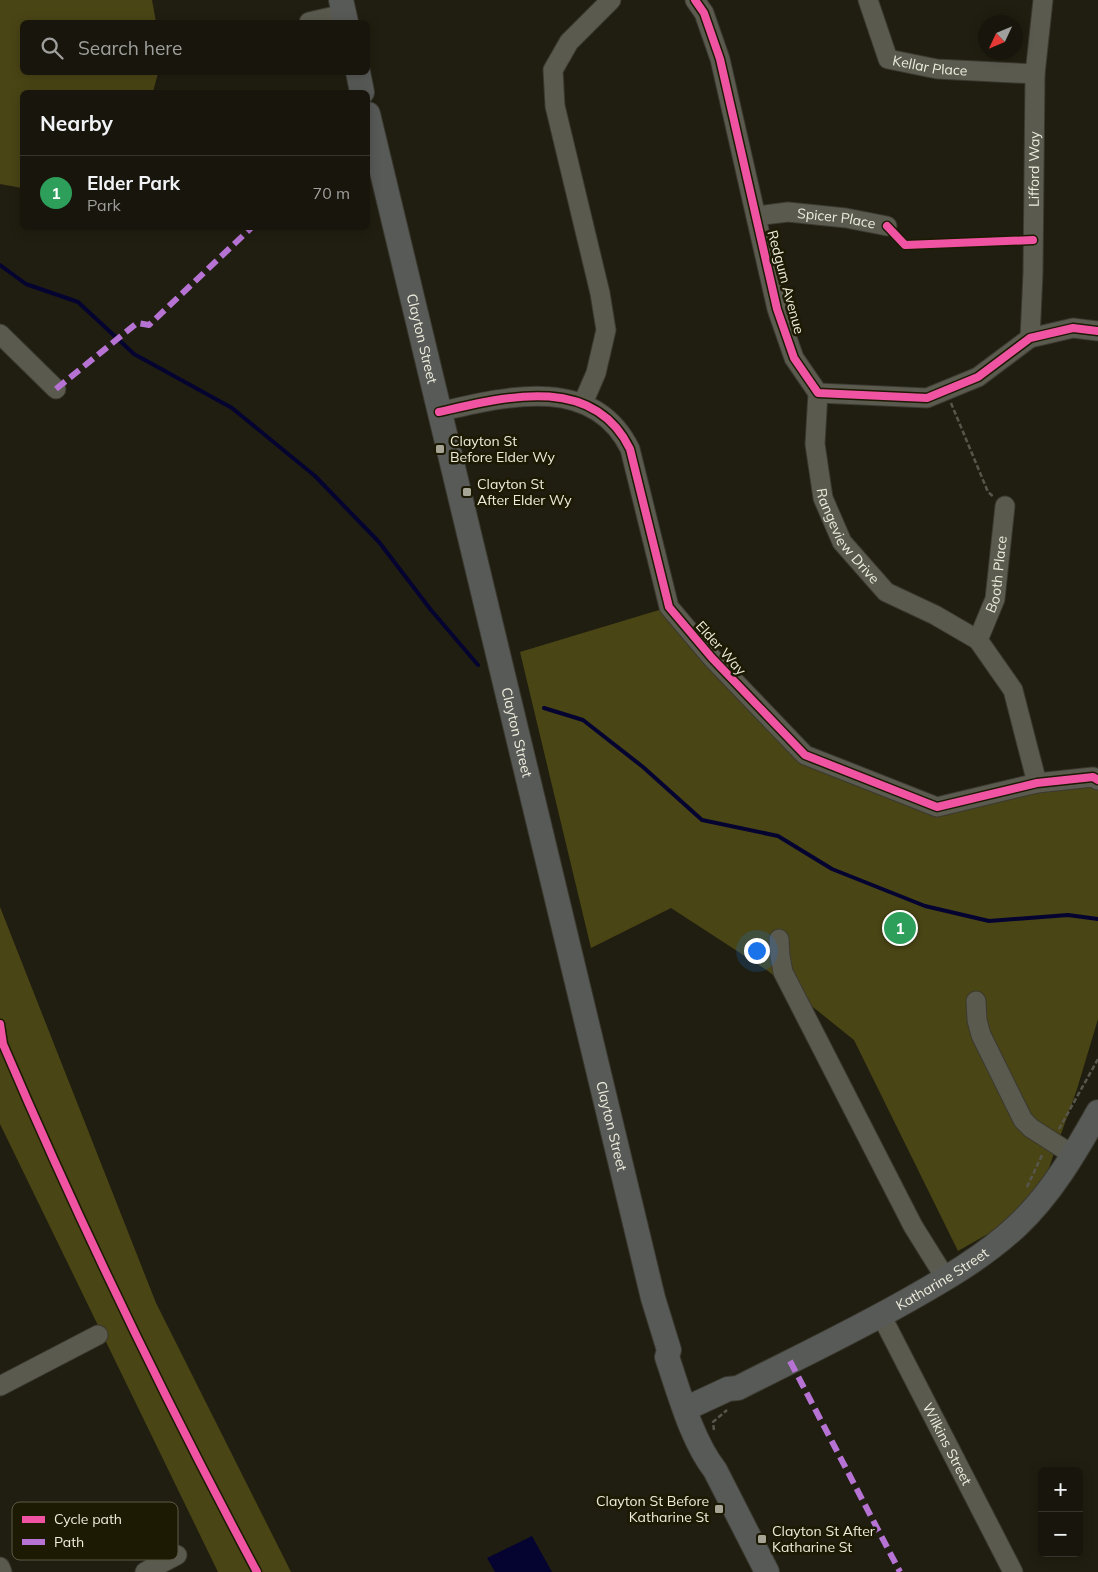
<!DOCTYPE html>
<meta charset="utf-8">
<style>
:root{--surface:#18160c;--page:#25231a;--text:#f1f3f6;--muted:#9f9f9d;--line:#36352d;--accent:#2563eb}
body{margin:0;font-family:Mulish,sans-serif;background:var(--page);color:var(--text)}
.controls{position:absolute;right:15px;bottom:15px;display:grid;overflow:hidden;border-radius:8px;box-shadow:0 2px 12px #0003}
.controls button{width:45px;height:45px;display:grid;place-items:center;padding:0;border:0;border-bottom:1px solid var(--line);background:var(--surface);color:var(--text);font:25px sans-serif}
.compass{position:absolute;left:978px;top:15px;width:45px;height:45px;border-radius:50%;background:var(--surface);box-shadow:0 2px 12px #0003;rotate:226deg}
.you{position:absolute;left:756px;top:950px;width:18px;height:18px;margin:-12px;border:4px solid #fff;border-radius:50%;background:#1a73e8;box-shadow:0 0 0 8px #1a73e833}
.badge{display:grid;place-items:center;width:32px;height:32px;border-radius:50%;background:var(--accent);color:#fff;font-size:16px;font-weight:700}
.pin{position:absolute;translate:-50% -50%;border:2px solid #fff;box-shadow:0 1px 5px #0006}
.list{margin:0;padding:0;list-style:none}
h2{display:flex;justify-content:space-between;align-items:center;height:65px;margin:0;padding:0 20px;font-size:21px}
h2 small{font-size:16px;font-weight:400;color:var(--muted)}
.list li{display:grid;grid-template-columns:32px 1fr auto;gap:15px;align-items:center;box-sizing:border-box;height:75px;padding:0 20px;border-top:1px solid var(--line)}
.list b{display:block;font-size:19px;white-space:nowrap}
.list p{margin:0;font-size:16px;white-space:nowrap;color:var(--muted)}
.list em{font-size:16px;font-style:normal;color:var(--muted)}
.icon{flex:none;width:28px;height:28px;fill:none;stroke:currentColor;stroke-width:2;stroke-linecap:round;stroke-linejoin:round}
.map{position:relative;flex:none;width:1098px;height:1572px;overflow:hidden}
.search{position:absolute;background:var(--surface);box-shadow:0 2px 12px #0003;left:20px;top:20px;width:350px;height:55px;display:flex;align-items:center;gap:12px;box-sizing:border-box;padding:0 18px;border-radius:8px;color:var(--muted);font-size:19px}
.panel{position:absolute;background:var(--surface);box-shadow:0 2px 12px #0003;left:20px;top:90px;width:350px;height:140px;border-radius:8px}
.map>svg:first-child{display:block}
.green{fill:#4a4515}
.water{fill:#050431}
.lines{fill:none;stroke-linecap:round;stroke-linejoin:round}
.stream{stroke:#050431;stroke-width:4}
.minor-casing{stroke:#3b3930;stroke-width:21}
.major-casing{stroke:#3b3930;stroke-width:26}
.path{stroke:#57564c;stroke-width:2.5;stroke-dasharray:5 2.5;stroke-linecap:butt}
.minor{stroke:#5a5a4f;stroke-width:19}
.major{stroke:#585a57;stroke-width:24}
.quiet{stroke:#b673d3;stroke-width:6;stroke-dasharray:12 6;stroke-linecap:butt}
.cycleway-casing{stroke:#1c1a02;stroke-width:11}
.cycleway{stroke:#f153a3;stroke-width:8}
.poi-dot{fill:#a6a595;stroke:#1c1a02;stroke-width:2}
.labels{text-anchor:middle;stroke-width:5;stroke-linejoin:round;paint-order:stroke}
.street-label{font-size:14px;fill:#eeeddd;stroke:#1c1a02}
.poi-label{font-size:14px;fill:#eeeddd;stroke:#1c1a02;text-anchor:start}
.key{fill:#1c1a02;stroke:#5b5944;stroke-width:1}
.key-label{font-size:14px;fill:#eeeddd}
</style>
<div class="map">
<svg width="1098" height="1572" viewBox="0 0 1098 1572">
<rect width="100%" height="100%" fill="#201e10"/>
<g class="green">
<polygon points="0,0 152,0 156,22 22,22 22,72 158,73 153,92 22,92 22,188 0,184"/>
<polygon points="669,607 805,755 937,807 1098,782 1098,1019 1077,1089 1035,1207 958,1251 854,1040 768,971 671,908 591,948 520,652"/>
<polygon points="0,907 156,1303 291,1572 218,1572 0,1124"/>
</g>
<polygon class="water" points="532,1536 552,1572 495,1572 487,1558"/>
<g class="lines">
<g class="stream">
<polyline points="0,265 26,284 78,302 134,354 232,408 315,476 379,542 431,610 478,665"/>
<polyline points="544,708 583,720 643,767 702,820 778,836 832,869 925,906 989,921 1068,915 1098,919"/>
</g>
<defs>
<g id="minor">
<polyline points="695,0 704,13 720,59 777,309 794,358 818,393 927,398 978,377 1030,338 1073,328 1098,331"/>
<path id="s1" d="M 868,0 L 888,59 L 937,69 L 1035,74"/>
<polyline points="309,22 344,14"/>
<path id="s2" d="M 756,216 L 788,212 L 846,218 L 887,226"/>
<polyline points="0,334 56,389"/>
<path id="s3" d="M 1030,338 L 1033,273 L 1035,74 L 1043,0"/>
<path id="s4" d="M 818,393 L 815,444 L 823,498 L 842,542 L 886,592 L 935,615 L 978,640 L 1013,690 L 1037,783"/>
<polyline points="583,403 596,373 606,330 600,293 555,106 553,70 569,42 611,0"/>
<path d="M 439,412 C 504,397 593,373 630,449 L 669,607 L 712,658 L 805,755 L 937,807 L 1037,783 L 1093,777 L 1098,780"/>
<path id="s5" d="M 978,640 L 995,599 L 1005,506"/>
<polyline points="779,939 780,956 783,972 913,1226 946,1279"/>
<polyline points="976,1001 977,1020 981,1035 1023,1120 1031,1128 1073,1155"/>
<path id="s6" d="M 881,1315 L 1013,1572"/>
<polyline points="0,1386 98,1335"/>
<polyline points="0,1567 2,1572"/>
<polyline points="145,1572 177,1555"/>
</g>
<g id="major">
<polyline points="341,0 346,22"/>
<polyline points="358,72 362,92"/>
<path id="s7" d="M 368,114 L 653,1298 L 669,1350 L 667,1357 C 679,1392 692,1441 715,1470 L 767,1572"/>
<path id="s8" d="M 685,1409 L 728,1389 L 738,1388 C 795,1359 854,1331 910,1299 C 947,1278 985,1256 1017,1226 C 1051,1194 1075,1153 1098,1112"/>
</g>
</defs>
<use href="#minor" class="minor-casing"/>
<use href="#major" class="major-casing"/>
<g class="path">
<polyline points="951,403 988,492 994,497"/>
<polyline points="1059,1129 1098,1059"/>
<polyline points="1027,1187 1043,1153"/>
<polyline points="714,1430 713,1422 727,1410"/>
</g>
<use href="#minor" class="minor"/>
<use href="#major" class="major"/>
<g class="quiet">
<polyline points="56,389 137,323 149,325 251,228"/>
<polyline points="790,1361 900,1572"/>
</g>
<defs>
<g id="cycleway">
<polyline points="695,0 704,13 720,59 777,309 794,358 818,393 927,398 978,377 1030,338 1073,328 1098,331"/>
<polyline points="887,226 905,245 1033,240"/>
<path d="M 439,412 C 504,397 593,373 630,449 L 669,607 L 712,658 L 805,755 L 937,807 L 1037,783 L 1093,777 L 1098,780"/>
<path d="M 0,1024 L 3,1044 C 80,1224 165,1400 257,1572"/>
</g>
</defs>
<use href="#cycleway" class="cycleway-casing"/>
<use href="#cycleway" class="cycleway"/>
</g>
<g class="poi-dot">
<rect x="435" y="444" width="10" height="10" rx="2.5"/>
<rect x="462" y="487" width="10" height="10" rx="2.5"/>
<rect x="714" y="1504" width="10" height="10" rx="2.5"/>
<rect x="757" y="1534" width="10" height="10" rx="2.5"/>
</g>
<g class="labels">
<g class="street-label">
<text dy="5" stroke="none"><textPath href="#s1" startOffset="105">Kellar Place</textPath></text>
<text dy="5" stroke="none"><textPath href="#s3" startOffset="169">Lifford Way</textPath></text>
<text dy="5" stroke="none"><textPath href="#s2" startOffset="81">Spicer Place</textPath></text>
<text transform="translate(786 282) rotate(75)" y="5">Redgum Avenue</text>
<text dy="5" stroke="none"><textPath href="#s7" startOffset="231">Clayton Street</textPath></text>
<text dy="5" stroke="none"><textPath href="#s4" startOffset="151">Rangeview Drive</textPath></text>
<text dy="5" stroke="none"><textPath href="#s5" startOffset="69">Booth Place</textPath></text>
<text transform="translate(721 648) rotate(48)" y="5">Elder Way</text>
<text dy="5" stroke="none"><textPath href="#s7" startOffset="636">Clayton Street</textPath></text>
<text dy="5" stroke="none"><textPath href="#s7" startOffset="1041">Clayton Street</textPath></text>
<text dy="5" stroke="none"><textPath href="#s8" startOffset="289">Katharine Street</textPath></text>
<text dy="5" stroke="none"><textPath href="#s6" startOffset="145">Wilkins Street</textPath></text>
</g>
<g class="poi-label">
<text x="450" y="446">Clayton St<tspan x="450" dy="16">Before Elder Wy</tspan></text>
<text x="477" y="489">Clayton St<tspan x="477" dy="16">After Elder Wy</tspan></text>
<text x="709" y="1506" text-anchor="end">Clayton St Before<tspan x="709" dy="16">Katharine St</tspan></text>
<text x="772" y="1536">Clayton St After<tspan x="772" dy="16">Katharine St</tspan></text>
</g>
</g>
<rect x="12" y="1502" width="166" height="58" rx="8" class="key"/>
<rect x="22" y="1516" width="23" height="7" fill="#f153a3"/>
<rect x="22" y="1539" width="23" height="6" fill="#b673d3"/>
<g class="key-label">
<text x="54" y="1524">Cycle path</text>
<text x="54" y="1547">Path</text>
</g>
</svg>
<div class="controls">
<button>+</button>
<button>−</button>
</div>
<svg class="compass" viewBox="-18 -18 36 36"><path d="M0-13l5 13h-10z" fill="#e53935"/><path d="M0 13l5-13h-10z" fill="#9f9f9d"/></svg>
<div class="you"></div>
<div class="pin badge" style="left:900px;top:928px;background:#2e9e5b">1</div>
<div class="search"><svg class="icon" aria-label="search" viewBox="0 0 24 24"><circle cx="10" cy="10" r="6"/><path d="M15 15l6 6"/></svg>Search here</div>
<section class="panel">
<h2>Nearby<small></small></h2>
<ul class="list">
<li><span class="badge" style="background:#2e9e5b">1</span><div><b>Elder Park</b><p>Park</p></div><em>70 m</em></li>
</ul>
</section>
</div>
